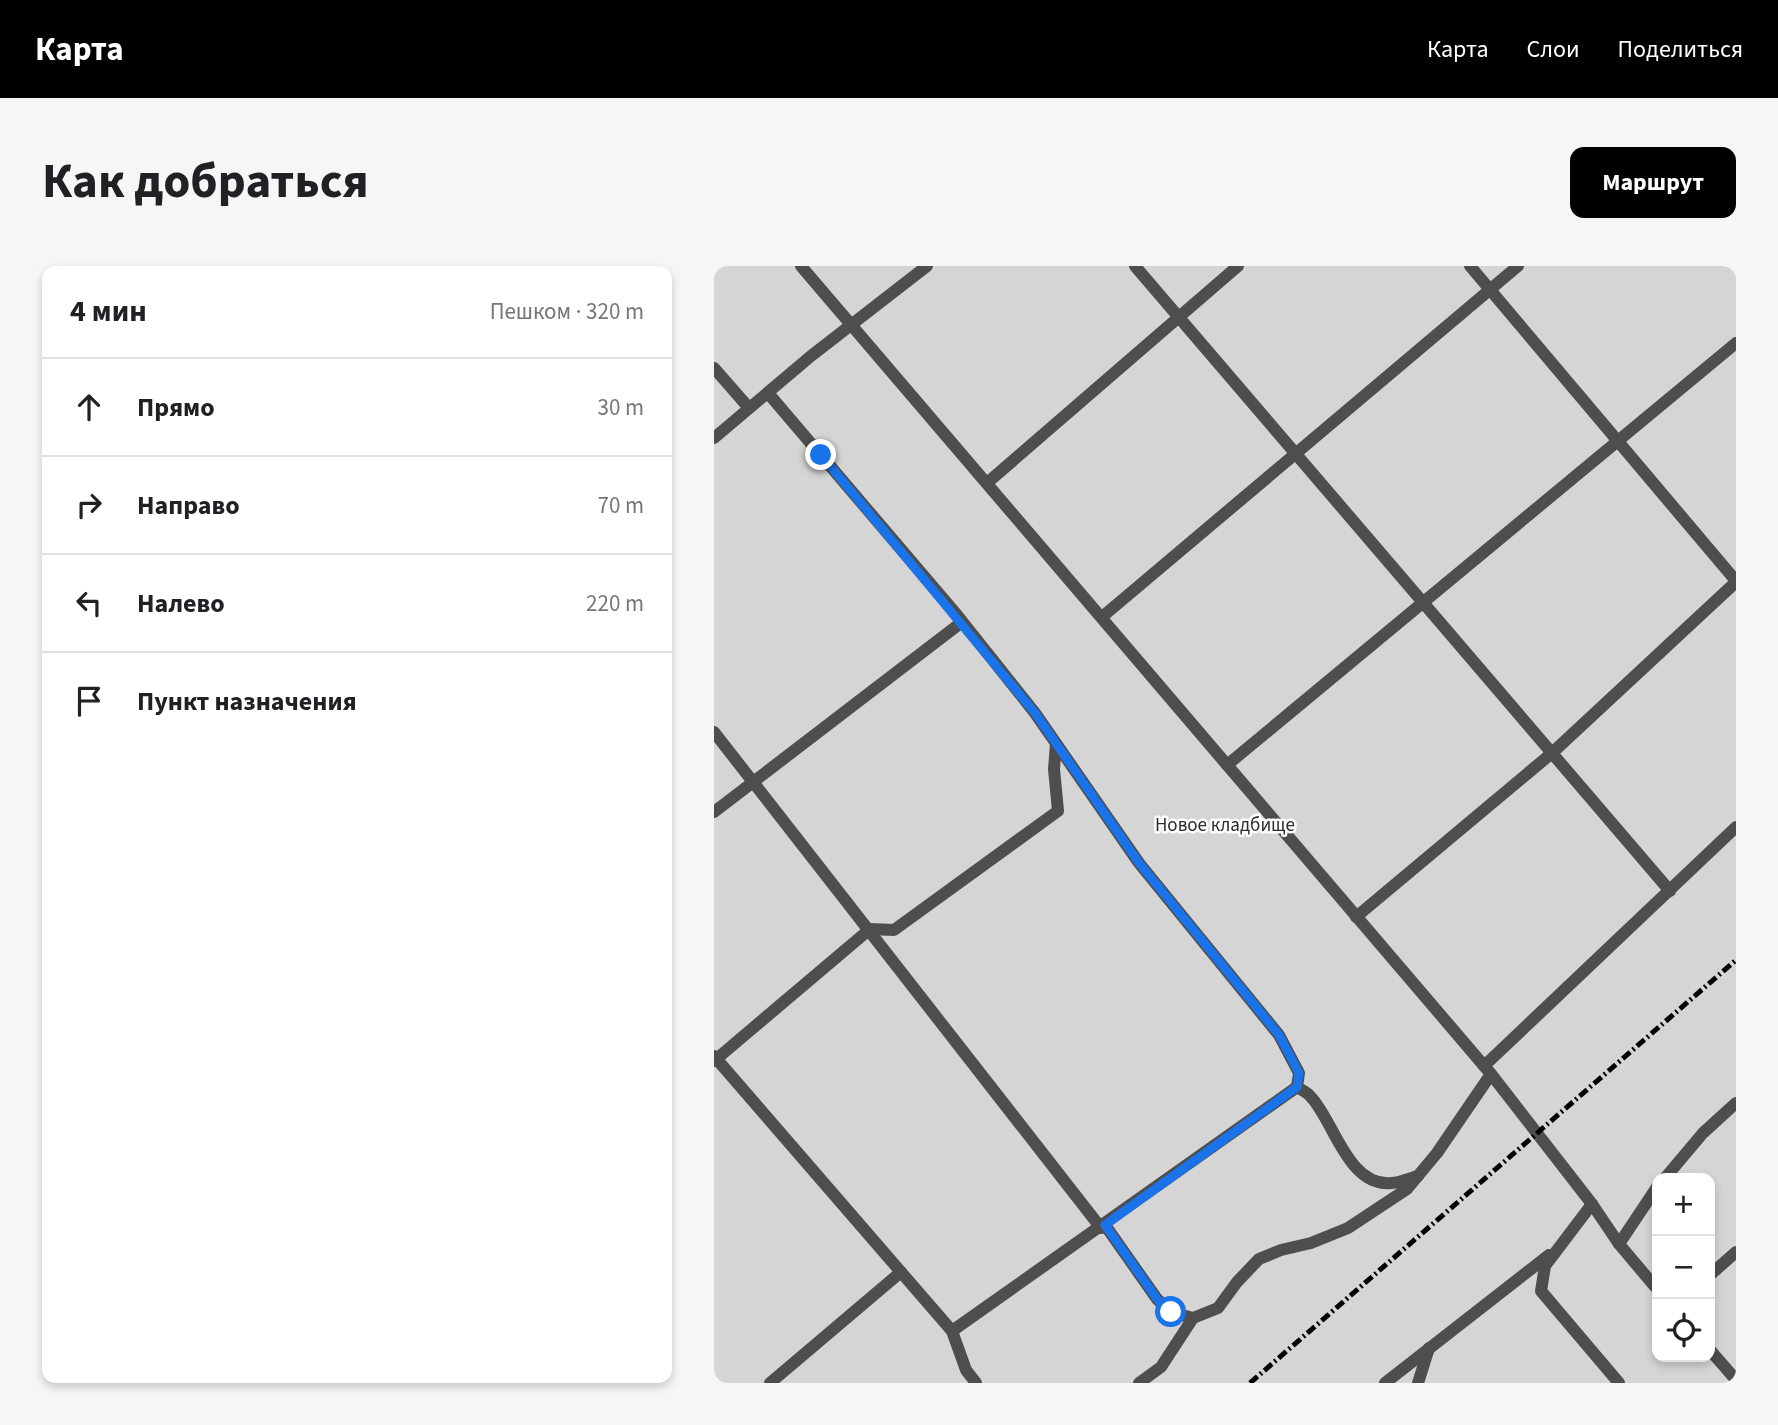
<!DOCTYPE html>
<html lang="ru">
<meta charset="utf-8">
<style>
:root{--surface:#fff;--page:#f6f6f6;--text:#202124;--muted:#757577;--line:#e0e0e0;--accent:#000}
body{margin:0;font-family:"Source Sans 3",sans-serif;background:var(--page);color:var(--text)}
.controls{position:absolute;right:21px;bottom:21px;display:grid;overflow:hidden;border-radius:14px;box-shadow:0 4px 10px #0003}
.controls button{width:63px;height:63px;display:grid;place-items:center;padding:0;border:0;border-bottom:2px solid var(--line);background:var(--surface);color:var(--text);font:35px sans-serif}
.stop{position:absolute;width:21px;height:21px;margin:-16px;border:5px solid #1a73e8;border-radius:50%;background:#fff}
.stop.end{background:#1a73e8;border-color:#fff;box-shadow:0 2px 7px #0008}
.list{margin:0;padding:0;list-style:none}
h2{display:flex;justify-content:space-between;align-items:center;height:91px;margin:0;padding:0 28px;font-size:30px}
h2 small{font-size:23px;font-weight:400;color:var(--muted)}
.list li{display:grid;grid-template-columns:46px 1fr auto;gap:21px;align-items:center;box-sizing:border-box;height:98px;padding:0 28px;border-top:2px solid var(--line)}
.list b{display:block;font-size:26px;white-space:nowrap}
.list em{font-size:23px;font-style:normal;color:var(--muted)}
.icon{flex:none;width:38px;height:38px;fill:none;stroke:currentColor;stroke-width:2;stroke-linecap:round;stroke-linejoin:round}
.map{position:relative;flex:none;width:1022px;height:1117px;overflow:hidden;border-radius:14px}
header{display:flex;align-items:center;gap:42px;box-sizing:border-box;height:98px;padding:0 35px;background:var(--accent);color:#fff}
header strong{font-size:33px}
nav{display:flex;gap:38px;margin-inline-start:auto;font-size:24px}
.intro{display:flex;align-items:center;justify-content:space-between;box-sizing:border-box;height:168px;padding:0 42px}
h1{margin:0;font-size:49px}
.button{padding:18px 32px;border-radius:14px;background:var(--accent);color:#fff;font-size:24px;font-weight:700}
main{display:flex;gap:42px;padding:0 42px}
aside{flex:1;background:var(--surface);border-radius:14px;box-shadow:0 4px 10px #0003}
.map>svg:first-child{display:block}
.green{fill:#d5d5d5;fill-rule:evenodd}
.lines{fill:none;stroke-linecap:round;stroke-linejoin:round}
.lane{stroke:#4e4e4e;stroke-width:12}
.rail{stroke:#000;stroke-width:5;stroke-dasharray:10 3.5 2 3.5;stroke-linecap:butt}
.route{stroke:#1a73e8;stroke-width:9}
.labels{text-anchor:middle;stroke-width:5;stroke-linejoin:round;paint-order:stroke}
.park-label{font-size:19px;fill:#2c2c2c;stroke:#fff}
</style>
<header>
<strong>Карта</strong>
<nav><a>Карта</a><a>Слои</a><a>Поделиться</a></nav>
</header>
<div class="intro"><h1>Как добраться</h1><a class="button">Маршрут</a></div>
<main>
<aside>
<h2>4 мин<small>Пешком · 320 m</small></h2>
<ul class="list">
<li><svg class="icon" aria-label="ahead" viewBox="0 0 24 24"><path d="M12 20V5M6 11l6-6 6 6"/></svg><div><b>Прямо</b></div><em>30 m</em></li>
<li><svg class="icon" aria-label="right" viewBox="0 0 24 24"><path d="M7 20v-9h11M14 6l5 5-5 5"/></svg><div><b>Направо</b></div><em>70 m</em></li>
<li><svg class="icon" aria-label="left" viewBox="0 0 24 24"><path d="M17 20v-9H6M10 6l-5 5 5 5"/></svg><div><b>Налево</b></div><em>220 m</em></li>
<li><svg class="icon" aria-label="arrive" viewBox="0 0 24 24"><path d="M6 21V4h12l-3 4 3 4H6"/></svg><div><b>Пункт назначения</b></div></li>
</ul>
</aside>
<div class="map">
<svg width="1022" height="1117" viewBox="0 0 1022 1117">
<rect width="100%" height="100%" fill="#fff"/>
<path class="green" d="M 0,0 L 1022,0 L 1022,1117 L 0,1117 ZM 943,912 L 996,912 L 996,1091 L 943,1091 Z"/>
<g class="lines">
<g class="lane">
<polyline points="87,0 777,808 878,938 905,978 943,1023"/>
<polyline points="421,0 956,625"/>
<polyline points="756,0 1022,315"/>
<polyline points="0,102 35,142"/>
<path d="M 54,127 L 243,349 L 321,447 L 425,597 L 565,769 L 585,807 L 583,821 C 587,824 593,826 596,830 C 619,852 633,921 677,917 C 686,917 695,912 704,910"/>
<polyline points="0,172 97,90 213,0"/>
<polyline points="273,217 524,0"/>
<polyline points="388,351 804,0"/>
<polyline points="0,466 387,962"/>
<polyline points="513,499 1022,77"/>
<polyline points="0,546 248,356"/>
<polyline points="642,651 838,487 1022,316"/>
<polyline points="0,790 238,1065 252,1104 262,1117"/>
<polyline points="0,795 156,663 180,664 344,545 340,503 342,478"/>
<polyline points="770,800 1022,561"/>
<polyline points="951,912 989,867 1022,837"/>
<polyline points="878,938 831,1000 827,1025 905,1117"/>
<polyline points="391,959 443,1033 457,1046 479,1052"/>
<polyline points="905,978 943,921"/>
<polyline points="996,1009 1022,986"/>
<polyline points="238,1065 583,821"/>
<polyline points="996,1084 1022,1114"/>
<polyline points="56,1117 187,1006"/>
<polyline points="425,1117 447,1101 479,1052 504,1042 523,1016 545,993 567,984 597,977 634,962 693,923 723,887 777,808"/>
<polyline points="671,1117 835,989"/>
<polyline points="704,1117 715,1082"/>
</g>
<polyline class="rail" points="536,1117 1022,694"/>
</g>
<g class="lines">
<polyline class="route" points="107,189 321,447 425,597 565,769 585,807 583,821 391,959 443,1033 457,1046"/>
</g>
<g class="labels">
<g class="park-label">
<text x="511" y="565">Новое кладбище</text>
</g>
</g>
</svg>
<div class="controls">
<button>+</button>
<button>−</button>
<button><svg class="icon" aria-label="locate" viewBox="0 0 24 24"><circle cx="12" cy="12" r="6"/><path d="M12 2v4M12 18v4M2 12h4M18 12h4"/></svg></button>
</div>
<div class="stop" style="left:457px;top:1046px"></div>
<div class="stop end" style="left:107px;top:189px"></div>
</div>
</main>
